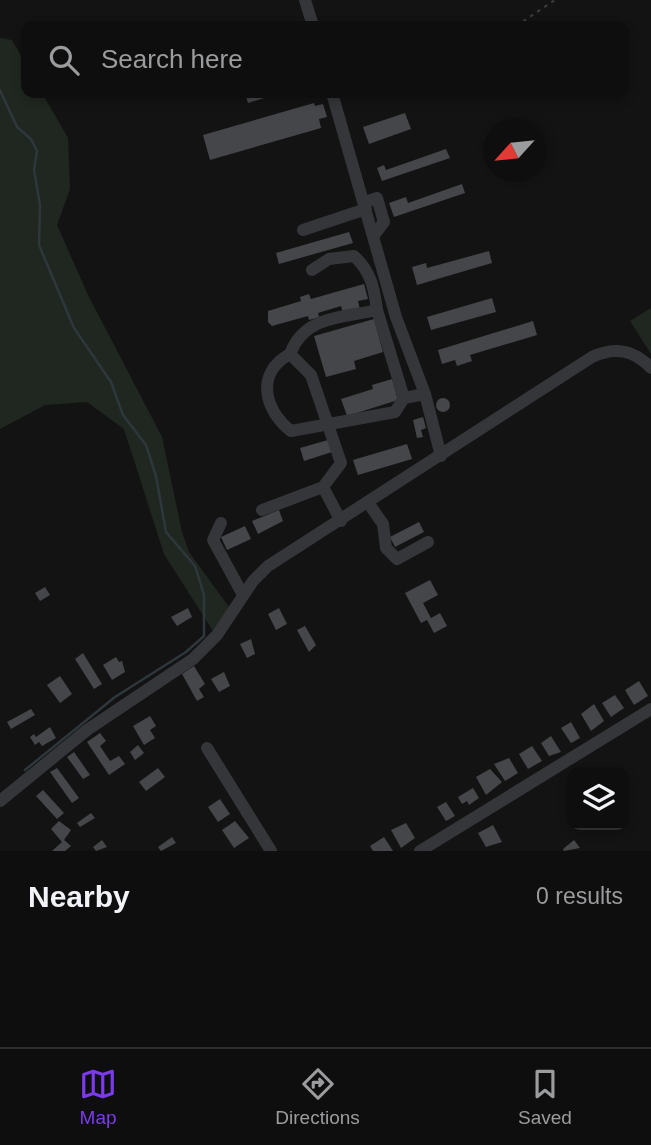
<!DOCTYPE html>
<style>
:root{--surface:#0e0e0f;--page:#171718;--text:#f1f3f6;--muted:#9b9c9e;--line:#2e2e2f;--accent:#7c3aed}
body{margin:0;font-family:Helvetica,sans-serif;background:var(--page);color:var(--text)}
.controls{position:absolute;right:21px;bottom:21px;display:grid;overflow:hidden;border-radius:14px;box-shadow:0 4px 10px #0003}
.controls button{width:63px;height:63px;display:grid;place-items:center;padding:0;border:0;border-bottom:2px solid var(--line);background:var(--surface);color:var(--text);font:35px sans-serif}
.compass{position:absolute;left:483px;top:119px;width:63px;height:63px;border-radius:50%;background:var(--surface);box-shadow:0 4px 10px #0003;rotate:243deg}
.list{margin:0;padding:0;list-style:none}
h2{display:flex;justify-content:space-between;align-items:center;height:91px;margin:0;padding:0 28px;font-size:30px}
h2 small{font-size:23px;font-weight:400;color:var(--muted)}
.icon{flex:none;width:38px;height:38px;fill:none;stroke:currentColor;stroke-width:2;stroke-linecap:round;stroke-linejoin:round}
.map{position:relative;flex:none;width:651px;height:851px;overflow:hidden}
.search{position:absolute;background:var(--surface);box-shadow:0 4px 10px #0003;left:21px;right:21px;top:21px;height:77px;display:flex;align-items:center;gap:18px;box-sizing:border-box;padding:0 24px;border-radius:14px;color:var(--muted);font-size:26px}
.sheet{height:196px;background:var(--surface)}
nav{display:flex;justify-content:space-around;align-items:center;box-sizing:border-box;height:98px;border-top:2px solid var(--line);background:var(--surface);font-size:19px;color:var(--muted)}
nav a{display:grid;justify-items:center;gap:4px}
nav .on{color:var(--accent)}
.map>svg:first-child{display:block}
.green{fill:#202720}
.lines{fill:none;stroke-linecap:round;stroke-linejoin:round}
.stream{stroke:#2e373c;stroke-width:2.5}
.building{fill:#454649}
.path{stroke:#3a3d40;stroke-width:2;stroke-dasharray:3.5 5;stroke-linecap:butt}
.minor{stroke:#343639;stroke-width:12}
</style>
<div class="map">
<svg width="651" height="851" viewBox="0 0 651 851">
<rect width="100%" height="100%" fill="#131314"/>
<g class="green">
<polygon points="0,38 12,40 26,65 26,93 42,93 68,138 70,189 57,225 88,295 162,437 182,532 189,552 229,607 213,631 164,554 124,429 87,402 45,405 0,429"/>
<polygon points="651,308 651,354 630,321"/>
</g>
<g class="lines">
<polyline class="stream" points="0,90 17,127 31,139 37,151 34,170 40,205 39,245 74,328 111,382 123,415 146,445 156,476 166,532 195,566 204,595 204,636 186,652 115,697 25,770"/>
</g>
<g class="building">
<polygon points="245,93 280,93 248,103"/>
<polygon points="314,103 315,106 323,104 327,117 319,119 321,128 210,160 203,135"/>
<polygon points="405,113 411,129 369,144 363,127"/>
<polygon points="446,149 450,158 382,181 377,168 384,165 386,170"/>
<polygon points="462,184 465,193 394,217 389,203 406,197 408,203"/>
<polygon points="349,232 353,243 279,264 276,253"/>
<polygon points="489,251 492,263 417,285 412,267 426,263 427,268"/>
<polygon points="364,284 368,299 358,301 360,310 344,315 341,306 318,313 319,317 309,320 308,316 272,326 268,322 268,311 301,301 300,297 309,294 311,299"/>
<polygon points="492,298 496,312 431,330 427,317"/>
<polygon points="374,319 383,352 354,361 356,369 326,377 314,336"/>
<polygon points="533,321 537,335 470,355 472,361 457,366 455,360 442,364 438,350"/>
<polygon points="392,379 398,400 347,416 341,399 373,389 372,385"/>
<circle cx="443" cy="405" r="7"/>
<polygon points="423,417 426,428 421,430 423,437 417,438 413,420"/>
<polygon points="328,440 332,452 304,461 300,448"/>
<polygon points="407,444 412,459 358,475 353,460"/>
<polygon points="279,510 283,521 258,534 252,521"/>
<polygon points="419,522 424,532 395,547 390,537"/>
<polygon points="245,526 251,539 227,550 221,537"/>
<polygon points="430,580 438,595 423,603 431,618 440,613 447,626 434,633 427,620 421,623 405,593"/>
<polygon points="45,587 50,595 40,601 35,593"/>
<polygon points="188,608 192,617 177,626 171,617"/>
<polygon points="279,608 287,624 276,630 268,614"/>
<polygon points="305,626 316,645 309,652 297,630"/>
<polygon points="251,639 255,654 247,658 240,644"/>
<polygon points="83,653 102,684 94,689 75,659"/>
<polygon points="116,657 119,662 122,661 125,672 112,680 103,665"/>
<polygon points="194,666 205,684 199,689 204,697 197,701 182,674"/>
<polygon points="224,672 230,686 219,692 211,679"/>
<polygon points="60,676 72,694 60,703 47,685"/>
<polygon points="639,681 648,696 634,705 625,690"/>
<polygon points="615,695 624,708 611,717 602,703"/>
<polygon points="594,704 604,721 591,731 581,714"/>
<polygon points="31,709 35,715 11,729 7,722"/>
<polygon points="150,716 156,726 150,730 155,738 144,745 133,726"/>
<polygon points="571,722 580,738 571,743 561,728"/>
<polygon points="50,727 56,738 42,746 39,742 35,745 30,737 34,734 36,737"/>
<polygon points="100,733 106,741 100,746 110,761 119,756 125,764 109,775 87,742"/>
<polygon points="551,736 561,752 549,756 541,743"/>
<polygon points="138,745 144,753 135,760 130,752"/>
<polygon points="532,746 542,761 528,769 519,754"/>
<polygon points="74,752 90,775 83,779 67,757"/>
<polygon points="509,758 518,773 505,781 494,764"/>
<polygon points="57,768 79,798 72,803 50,772"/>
<polygon points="158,768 165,777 146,791 139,782"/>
<polygon points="490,769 502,782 486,795 476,777"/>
<polygon points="473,788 479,798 469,805 467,801 462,804 458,797"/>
<polygon points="43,790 64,813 57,819 36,796"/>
<polygon points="220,799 230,814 218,822 208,807"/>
<polygon points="446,802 455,816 446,821 437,807"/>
<polygon points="91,813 95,818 80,827 77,823"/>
<polygon points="59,821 71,830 64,840 71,846 65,851 52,851 62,842 51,829"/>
<polygon points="235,821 249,838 234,848 222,830"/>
<polygon points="406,823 415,838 401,848 391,830"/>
<polygon points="493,825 502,842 486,847 478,833"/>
<polygon points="172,837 176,843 161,851 158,847"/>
<polygon points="384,837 393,851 373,851 370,846"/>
<polygon points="102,840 107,847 96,851 93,847"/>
<polygon points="574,840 580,848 564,851 563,849"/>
</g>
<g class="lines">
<polyline class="path" points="516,26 555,0"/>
<g class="minor">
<polyline points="305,0 313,26"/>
<polyline points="332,93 396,317 425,394 441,456"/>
<polyline points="364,202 377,198 384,222 374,235"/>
<polyline points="303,230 366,209"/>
<path d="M 312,270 L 329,259 L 354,256 C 371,272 374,287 377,310"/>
<path d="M 290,354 C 304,316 341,318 377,310 L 404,398"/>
<polyline points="323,487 341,521"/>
<polyline points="369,504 383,524 386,548 397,559 428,542"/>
<path d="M 262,510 L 323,487 L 341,463 L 311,375 L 290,354 C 255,373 264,410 291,431 L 395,412 L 404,398 L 425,394"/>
<polyline points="221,523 213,540 243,595"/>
<polyline points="207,748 271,851"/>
<path d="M 0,801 L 87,730 L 193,659 L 217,635 L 253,581 L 268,566 L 592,357 C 615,346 634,350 651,368"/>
<polyline points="420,851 651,709"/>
</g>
</g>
</svg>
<div class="controls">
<button><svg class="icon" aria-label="layers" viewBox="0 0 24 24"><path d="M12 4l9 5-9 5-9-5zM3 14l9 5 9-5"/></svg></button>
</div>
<svg class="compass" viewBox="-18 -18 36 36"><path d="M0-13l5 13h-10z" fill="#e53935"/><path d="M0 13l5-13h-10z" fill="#9b9c9e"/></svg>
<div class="search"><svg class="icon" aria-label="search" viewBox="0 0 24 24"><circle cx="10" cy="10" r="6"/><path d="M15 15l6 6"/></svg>Search here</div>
</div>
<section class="sheet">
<h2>Nearby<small>0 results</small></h2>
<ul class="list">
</ul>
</section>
<nav>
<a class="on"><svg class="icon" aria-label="map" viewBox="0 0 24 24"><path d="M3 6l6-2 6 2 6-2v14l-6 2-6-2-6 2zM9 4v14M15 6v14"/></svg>Map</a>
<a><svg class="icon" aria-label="directions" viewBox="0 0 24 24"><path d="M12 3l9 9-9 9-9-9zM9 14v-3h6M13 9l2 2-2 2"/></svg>Directions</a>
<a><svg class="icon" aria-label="saved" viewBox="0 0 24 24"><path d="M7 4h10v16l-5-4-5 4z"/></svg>Saved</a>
</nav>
